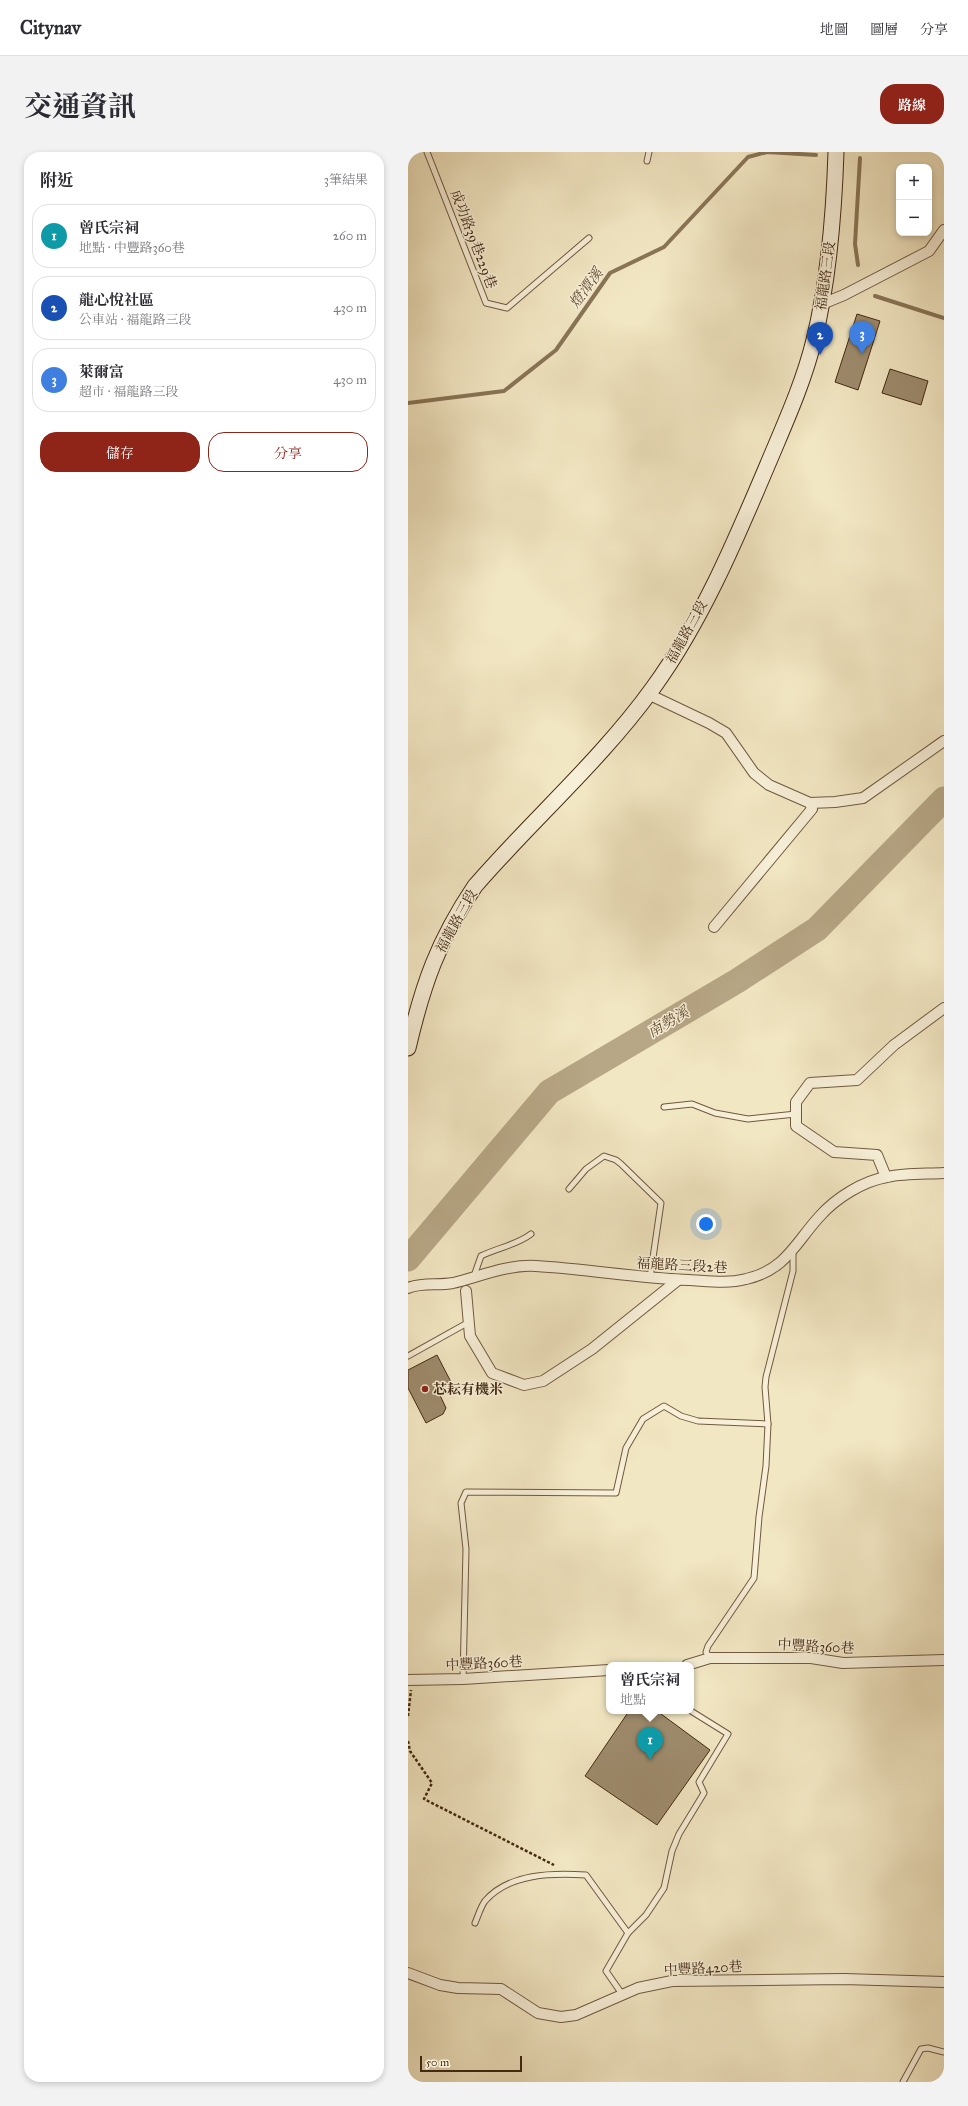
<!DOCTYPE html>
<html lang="zh-TW">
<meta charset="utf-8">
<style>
:root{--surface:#fff;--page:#f2f2f3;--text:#2b2b33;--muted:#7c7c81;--line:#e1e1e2;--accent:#8f2418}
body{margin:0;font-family:"IM FELL Great Primer","Noto Serif TC",serif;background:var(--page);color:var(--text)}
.controls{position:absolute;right:12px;top:12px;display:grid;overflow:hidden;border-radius:8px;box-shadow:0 2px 6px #0003}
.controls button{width:36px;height:36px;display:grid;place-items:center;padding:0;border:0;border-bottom:1px solid var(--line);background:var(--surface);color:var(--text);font:20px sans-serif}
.scale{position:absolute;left:12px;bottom:10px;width:102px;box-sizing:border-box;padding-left:4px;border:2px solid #442a11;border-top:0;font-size:11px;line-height:14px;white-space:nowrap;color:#442a11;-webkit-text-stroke:3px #f7efd8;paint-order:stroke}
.you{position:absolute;left:298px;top:1072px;width:14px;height:14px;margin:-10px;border:3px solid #fff;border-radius:50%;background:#1a73e8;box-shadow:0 0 0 6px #1a73e833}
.badge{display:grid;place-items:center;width:26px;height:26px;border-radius:50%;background:var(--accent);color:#fff;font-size:13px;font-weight:700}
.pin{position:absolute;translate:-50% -33px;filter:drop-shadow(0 1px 2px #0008)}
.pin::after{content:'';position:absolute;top:21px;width:14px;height:12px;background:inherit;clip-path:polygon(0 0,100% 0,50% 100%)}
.popup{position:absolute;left:198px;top:1510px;width:88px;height:52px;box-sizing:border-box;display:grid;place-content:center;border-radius:8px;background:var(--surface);filter:drop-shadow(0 1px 3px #0005);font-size:13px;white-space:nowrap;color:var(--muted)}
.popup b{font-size:15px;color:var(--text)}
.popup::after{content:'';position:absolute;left:50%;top:100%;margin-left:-8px;border:8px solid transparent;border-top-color:var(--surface)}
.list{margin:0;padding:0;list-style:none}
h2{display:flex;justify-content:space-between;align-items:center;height:52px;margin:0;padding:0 16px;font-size:17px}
h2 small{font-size:13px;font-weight:400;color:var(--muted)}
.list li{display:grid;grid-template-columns:26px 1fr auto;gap:12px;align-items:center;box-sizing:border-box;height:64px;margin:0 8px 8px;padding:0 8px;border:1px solid var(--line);border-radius:16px}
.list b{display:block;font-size:15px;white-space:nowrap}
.list p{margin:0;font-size:13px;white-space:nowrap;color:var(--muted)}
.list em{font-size:13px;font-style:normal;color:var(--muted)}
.actions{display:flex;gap:8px;padding:12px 16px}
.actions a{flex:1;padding:9px 0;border:1px solid var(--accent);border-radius:16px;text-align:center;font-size:14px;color:var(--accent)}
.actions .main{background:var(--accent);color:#fff}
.map{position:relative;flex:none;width:536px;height:1930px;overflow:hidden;border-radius:16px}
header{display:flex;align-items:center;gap:24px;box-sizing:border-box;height:56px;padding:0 20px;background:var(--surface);border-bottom:1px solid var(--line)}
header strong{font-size:19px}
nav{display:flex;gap:22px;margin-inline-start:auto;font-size:14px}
.intro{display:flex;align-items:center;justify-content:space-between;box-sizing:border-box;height:96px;padding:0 24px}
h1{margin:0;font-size:28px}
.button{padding:10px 18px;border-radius:16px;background:var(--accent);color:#fff;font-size:14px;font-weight:700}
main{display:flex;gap:24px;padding:0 24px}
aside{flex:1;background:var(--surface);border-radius:16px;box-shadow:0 2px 6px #0003}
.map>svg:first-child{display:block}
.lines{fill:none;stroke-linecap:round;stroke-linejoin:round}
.stream{stroke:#897557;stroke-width:4}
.river{stroke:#b7a786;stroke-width:25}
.building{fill:#9e8c6e;stroke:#442a11}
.lane-casing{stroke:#70593e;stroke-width:7}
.street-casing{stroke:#70593e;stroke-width:12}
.secondary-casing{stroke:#442a11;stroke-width:17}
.path{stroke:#442a11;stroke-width:2.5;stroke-dasharray:3 2;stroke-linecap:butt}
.lane{stroke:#f7efd8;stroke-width:5}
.street{stroke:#f7efd8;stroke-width:10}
.secondary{stroke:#f7efd8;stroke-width:15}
.poi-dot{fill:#8f2418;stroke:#f7efd8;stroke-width:1.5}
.labels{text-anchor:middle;stroke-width:3;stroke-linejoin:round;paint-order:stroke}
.street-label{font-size:14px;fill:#442a11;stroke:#f7efd8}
.poi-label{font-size:14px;font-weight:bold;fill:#442a11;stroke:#f7efd8;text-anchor:start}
.water-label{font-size:15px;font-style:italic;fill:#665034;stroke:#f7efd8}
</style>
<header>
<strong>Citynav</strong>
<nav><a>地圖</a><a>圖層</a><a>分享</a></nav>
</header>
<div class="intro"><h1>交通資訊</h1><a class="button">路線</a></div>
<main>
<aside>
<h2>附近<small>3筆結果</small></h2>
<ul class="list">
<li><span class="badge" style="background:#0f9aa8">1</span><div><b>曾氏宗祠</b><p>地點 · 中豐路360巷</p></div><em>260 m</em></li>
<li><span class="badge" style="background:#1a4fb4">2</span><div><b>龍心悅社區</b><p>公車站 · 福龍路三段</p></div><em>430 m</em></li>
<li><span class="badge" style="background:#3f7fe0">3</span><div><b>萊爾富</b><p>超市 · 福龍路三段</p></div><em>430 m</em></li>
</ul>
<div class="actions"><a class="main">儲存</a><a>分享</a></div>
</aside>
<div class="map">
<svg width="536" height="1930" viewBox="0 0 536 1930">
<rect width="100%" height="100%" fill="#f2e7c3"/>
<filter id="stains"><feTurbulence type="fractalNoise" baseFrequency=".005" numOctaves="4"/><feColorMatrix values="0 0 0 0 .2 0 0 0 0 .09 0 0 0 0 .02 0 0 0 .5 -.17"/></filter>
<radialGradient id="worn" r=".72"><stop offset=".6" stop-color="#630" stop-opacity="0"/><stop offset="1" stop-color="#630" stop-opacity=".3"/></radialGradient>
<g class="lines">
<g class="stream">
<polyline points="450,113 447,92 452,6"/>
<polyline points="467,144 536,166"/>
<polyline points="0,251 96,239 148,198 202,121 256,95 340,5 359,0 408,3"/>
</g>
<polyline class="river" points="0,1107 141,940 329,829 409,777 536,647"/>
</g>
<g class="building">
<polygon points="449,162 472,169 450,238 427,230"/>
<polygon points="482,217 520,229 513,253 474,241"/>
<polygon points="29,1203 43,1230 30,1239 38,1256 35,1262 18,1271 0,1236 0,1218"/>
<polygon points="221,1559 249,1559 302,1598 249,1673 177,1624"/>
</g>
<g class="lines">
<defs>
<g id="lane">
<polyline points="19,0 78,151 99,156 181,86"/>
<polyline points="239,9 241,0"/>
<polyline points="256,955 284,952 307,961 340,967 388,962"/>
<polyline points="161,1037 178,1017 196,1004 208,1008 213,1012 253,1051 242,1126"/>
<path d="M 66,1124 L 73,1104 C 89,1096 109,1093 123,1082"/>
<polyline points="0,1204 61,1170"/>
<polyline points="302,1506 298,1500 300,1494 346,1426 351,1365 358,1314 360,1272 357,1235 358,1225 385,1119 385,1099"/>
<polyline points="55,1527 58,1397 53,1351 58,1340 208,1341 218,1296 235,1267 256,1254 273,1264 290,1269 360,1272"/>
<path d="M 67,1771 C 70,1764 73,1754 77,1749 C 101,1721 145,1721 178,1723 L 220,1781 L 198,1819 L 214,1842"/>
<polyline points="220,1781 238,1763 256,1736 264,1699 271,1682 296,1641 291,1630 320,1582 283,1559"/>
<polyline points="495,1930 513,1897 520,1896 536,1900"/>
</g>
<g id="street">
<polyline points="414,152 436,143 521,99 536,78"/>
<polyline points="240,542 301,571 318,581 346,621 361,633 402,651 404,657 306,775"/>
<polyline points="402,651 427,650 455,646 536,589"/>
<polyline points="478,1025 469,1003 426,1000 388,974 388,950 402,931 449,928 486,893 536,856"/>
<path d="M 0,1136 C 14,1130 30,1134 45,1131 C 70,1125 101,1112 128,1114 C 179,1117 230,1126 281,1128 C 300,1129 319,1132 338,1127 C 378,1118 387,1091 412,1064 C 428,1046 455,1029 479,1025 C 497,1021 517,1022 536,1021"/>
<polyline points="58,1139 62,1184 84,1221 116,1233 135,1229 184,1197 270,1128"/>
<polyline points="279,1513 302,1506 403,1506 435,1511 536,1508"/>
<polyline points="0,1528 55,1527 201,1518"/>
<polyline points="0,1821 32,1833 50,1836 93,1837 130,1861 153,1865 168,1863 230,1836 264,1829 436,1827 536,1830"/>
</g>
<path id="secondary" d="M 0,896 C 15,832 30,789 67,734 C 125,667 193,608 245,536 C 295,467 329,385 362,307 C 378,269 396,229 406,188 C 421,127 426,63 428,0"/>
</defs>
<use href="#lane" class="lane-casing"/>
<use href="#street" class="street-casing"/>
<use href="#secondary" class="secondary-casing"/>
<g class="path">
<polyline points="0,1564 3,1538"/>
<polyline points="0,1589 2,1599 24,1631 16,1647 146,1713"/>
</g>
<use href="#lane" class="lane"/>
<use href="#street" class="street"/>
<use href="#secondary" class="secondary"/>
</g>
<circle class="poi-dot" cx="17" cy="1237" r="4"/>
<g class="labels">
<g class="street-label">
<text transform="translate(66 87) rotate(69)" y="5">成功路39巷229巷</text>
<text transform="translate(417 124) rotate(-82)" y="5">福龍路三段</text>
<text transform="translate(278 480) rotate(-61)" y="5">福龍路三段</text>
<text transform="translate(48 769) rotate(-61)" y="5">福龍路三段</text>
<text transform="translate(274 1113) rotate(3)" y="5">福龍路三段2巷</text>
<text transform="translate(408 1494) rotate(3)" y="5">中豐路360巷</text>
<text transform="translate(76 1511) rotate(-3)" y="5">中豐路360巷</text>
<text transform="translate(295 1816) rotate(-3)" y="5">中豐路420巷</text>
</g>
<g class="poi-label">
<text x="25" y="1242">芯耘有機米</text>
</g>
<g class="water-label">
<text transform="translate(178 136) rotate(-53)" y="5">燈潭溪</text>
<text transform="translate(260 870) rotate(-31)" y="5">南勢溪</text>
</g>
</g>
<rect width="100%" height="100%" filter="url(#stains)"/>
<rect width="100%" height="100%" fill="url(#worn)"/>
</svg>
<div class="controls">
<button>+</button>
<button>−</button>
</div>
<div class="scale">50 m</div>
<div class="you"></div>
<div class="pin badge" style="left:242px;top:1608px;background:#0f9aa8">1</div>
<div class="popup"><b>曾氏宗祠</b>地點</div>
<div class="pin badge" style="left:412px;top:203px;background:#1a4fb4">2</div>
<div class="pin badge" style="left:454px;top:202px;background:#3f7fe0">3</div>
</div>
</main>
